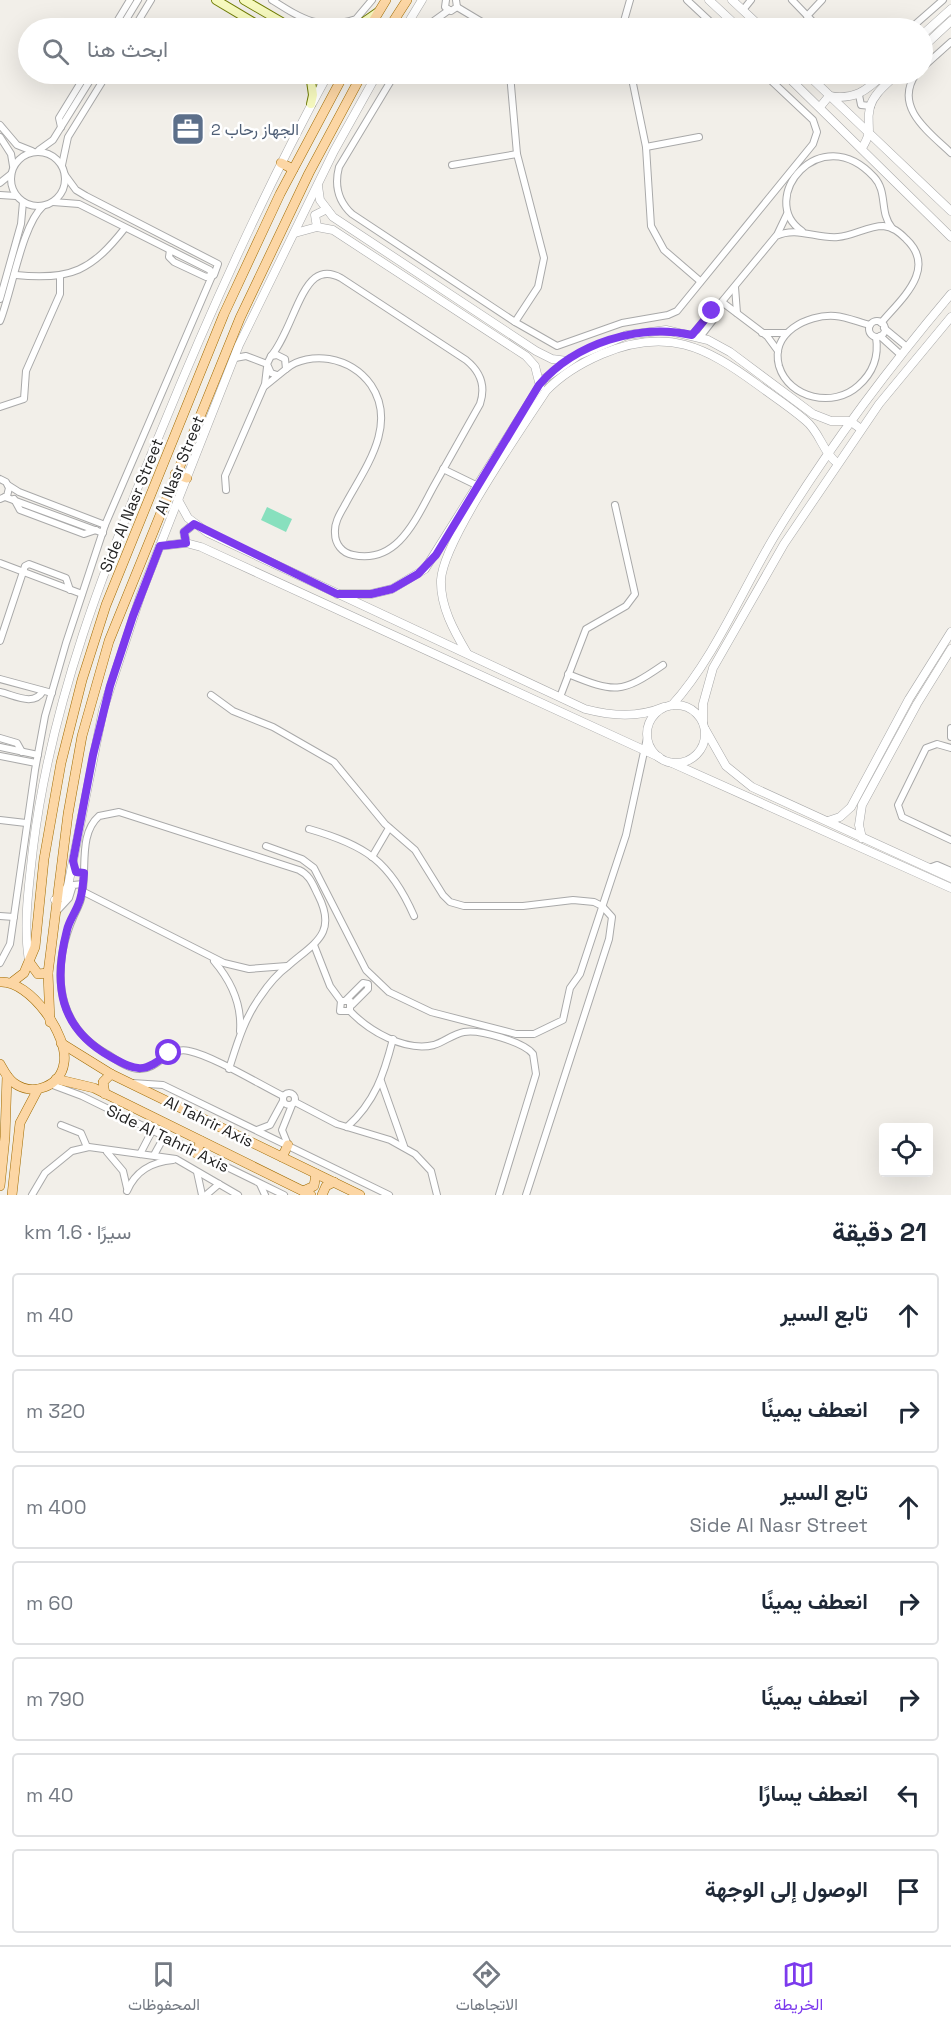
<!DOCTYPE html>
<html lang="ar">
<meta charset="utf-8">
<style>
:root{--surface:#fff;--page:#f2f2f3;--text:#1f2937;--muted:#747a83;--line:#e0e1e3;--accent:#7c3aed}
body{margin:0;font-family:"Space Grotesk",Vazirmatn,sans-serif;background:var(--page);color:var(--text);direction:rtl}
.controls{position:absolute;right:18px;bottom:18px;display:grid;overflow:hidden;border-radius:6px;box-shadow:0 6px 24px #0002}
.controls button{width:54px;height:54px;display:grid;place-items:center;padding:0;border:0;border-bottom:2px solid var(--line);background:var(--surface);color:var(--text);font:30px sans-serif}
.stop{position:absolute;width:18px;height:18px;margin:-14px;border:4px solid #7c3aed;border-radius:50%;background:#fff}
.stop.end{background:#7c3aed;border-color:#fff;box-shadow:0 2px 6px #0008}
.list{margin:0;padding:0;list-style:none}
h2{display:flex;justify-content:space-between;align-items:center;height:78px;margin:0;padding:0 24px;font-size:26px}
h2 small{font-size:20px;font-weight:400;color:var(--muted)}
.list li{display:grid;grid-template-columns:39px 1fr auto;gap:18px;align-items:center;box-sizing:border-box;height:84px;margin:0 12px 12px;padding:0 12px;border:2px solid var(--line);border-radius:6px}
.list b{display:block;font-size:22px;white-space:nowrap}
.list p{margin:0;font-size:20px;white-space:nowrap;color:var(--muted)}
.list em{font-size:20px;font-style:normal;color:var(--muted)}
.icon{flex:none;width:33px;height:33px;fill:none;stroke:currentColor;stroke-width:2;stroke-linecap:round;stroke-linejoin:round}
.map{position:relative;flex:none;width:951px;height:1195px;overflow:hidden;direction:ltr}
.search{position:absolute;background:var(--surface);box-shadow:0 6px 24px #0002;left:18px;right:18px;top:18px;height:66px;display:flex;align-items:center;gap:15px;box-sizing:border-box;padding:0 21px;border-radius:33px;color:var(--muted);font-size:22px}
.sheet{height:750px;background:var(--surface)}
nav{display:flex;justify-content:space-around;align-items:center;box-sizing:border-box;height:84px;border-top:2px solid var(--line);background:var(--surface);font-size:16px;color:var(--muted)}
nav a{display:grid;justify-items:center;gap:3px}
nav .on{color:var(--accent)}
.map>svg:first-child{display:block}
.pitch{fill:#88e0be}
.lines{fill:none;stroke-linecap:round;stroke-linejoin:round}
.minor-casing{stroke:#a9a9a9;stroke-width:8}
.tertiary-casing{stroke:#a9a9a9;stroke-width:9}
.secondary-casing{stroke:#707d05;stroke-width:10}
.primary-casing{stroke:#a06b00;stroke-width:10}
.minor{stroke:#fff;stroke-width:6}
.tertiary{stroke:#fff;stroke-width:8}
.secondary{stroke:#f7fabf;stroke-width:8}
.primary{stroke:#fcd6a4;stroke-width:9}
.route{stroke:#7c3aed;stroke-width:8}
.labels{text-anchor:middle;stroke-width:5;stroke-linejoin:round;paint-order:stroke}
.service-label{font-size:16px;fill:#4e5e75;stroke:#fff;text-anchor:start}
.street-label{font-size:16px;fill:#222;stroke:#fff}
</style>
<div class="map">
<svg width="951" height="1195" viewBox="0 0 951 1195">
<rect width="100%" height="100%" fill="#f2efe9"/>
<polygon class="pitch" points="267,507 292,519 286,532 261,520"/>
<g class="lines">
<defs>
<g id="minor">
<path d="M 272,0 C 302,19 320,31 356,19 L 372,0"/>
<polyline points="446,0 445,7 451,11 457,7 456,0"/>
<polyline points="687,0 717,28"/>
<polyline points="792,0 819,28"/>
<polyline points="457,7 492,28"/>
<polyline points="743,10 751,0"/>
<polyline points="807,16 822,0"/>
<polyline points="113,28 130,0"/>
<polyline points="121,28 138,0"/>
<polyline points="134,28 151,0"/>
<polyline points="424,28 449,10"/>
<polyline points="622,28 630,0"/>
<polyline points="911,28 943,0"/>
<polyline points="922,68 951,42"/>
<path d="M 395,74 L 339,167 C 334,186 338,201 352,214 L 515,322 L 557,346 L 622,323 L 668,315 L 677,311 L 813,144 L 817,132 L 813,120 L 764,74"/>
<polyline points="510,74 517,154 544,258 538,287 515,322"/>
<polyline points="631,74 646,147 651,226 664,250 700,281"/>
<path d="M 916,74 C 893,107 929,132 951,153"/>
<polyline points="859,95 861,105 871,106"/>
<polyline points="0,125 17,145 32,151"/>
<polyline points="61,127 59,118 86,74"/>
<polyline points="0,137 11,154 13,166"/>
<polyline points="646,147 699,137"/>
<polyline points="39,150 53,140 94,74"/>
<circle cx="38" cy="179" r="27"/>
<polyline points="62,165 68,137 107,74"/>
<polyline points="452,165 517,154"/>
<polyline points="65,175 76,190 86,196 218,264 214,275 206,277 174,262 169,257 170,250"/>
<polyline points="0,183 11,174"/>
<polyline points="0,195 16,196"/>
<path d="M 802,231 C 756,200 820,118 874,177 C 888,192 879,212 892,228"/>
<polyline points="777,235 787,214"/>
<path d="M 16,275 C 71,281 92,270 125,228"/>
<polyline points="735,287 737,313"/>
<polyline points="0,299 21,224 23,202"/>
<polyline points="722,302 767,336 778,351"/>
<path d="M 715,310 L 776,236 C 797,226 816,239 838,237 C 853,236 868,226 883,226 C 893,227 899,232 906,239 C 938,269 901,299 881,323"/>
<path d="M 0,321 C 12,291 22,225 43,206"/>
<circle cx="877" cy="329" r="8"/>
<path d="M 870,325 C 858,322 847,317 835,316 C 807,314 770,333 779,366 C 789,399 834,408 858,386 C 873,373 879,356 876,337"/>
<polyline points="884,328 907,347"/>
<polyline points="762,333 786,333"/>
<polyline points="692,335 711,312 715,310 717,315 700,337"/>
<polyline points="880,336 901,355"/>
<path d="M 271,356 C 288,337 298,291 315,278 C 323,272 332,273 341,278 L 466,360 C 481,372 486,386 480,404 C 465,431 450,457 435,484 C 417,516 399,565 353,555 C 342,553 335,544 335,533 C 334,522 341,512 346,503 C 365,468 398,425 371,385 C 361,371 346,362 329,359 C 315,357 297,359 286,369"/>
<polyline points="235,358 246,356 267,364"/>
<polyline points="265,386 286,369 285,359 277,355 271,356 267,364 271,373 277,375"/>
<polyline points="0,407 24,399 26,371 60,294 60,276"/>
<polyline points="443,469 478,486"/>
<polyline points="0,479 6,482 9,488 7,496 0,499"/>
<polyline points="8,485 19,492 105,525"/>
<polyline points="226,490 225,476 265,384 267,367"/>
<polyline points="5,497 103,533"/>
<polyline points="14,499 20,510 84,534 96,530"/>
<polyline points="0,563 82,594"/>
<polyline points="0,641 25,566 29,564 66,578 70,590"/>
<path d="M 568,674 C 615,693 621,694 663,665"/>
<polyline points="0,679 52,693"/>
<path d="M 0,692 C 14,695 34,707 43,691"/>
<polyline points="211,695 233,711 273,727 334,762 385,824 415,850 443,895 450,902 464,906 523,906 573,900 594,902 602,906 612,917 609,939 526,1195"/>
<polyline points="560,697 586,629 626,606 635,594 615,505"/>
<polyline points="951,728 951,737"/>
<polyline points="0,738 17,743 22,752"/>
<polyline points="0,747 38,755"/>
<polyline points="951,748 937,744 926,748 898,805 902,817 951,840"/>
<polyline points="0,756 36,763"/>
<polyline points="0,820 26,823"/>
<path d="M 309,829 C 365,845 390,861 414,916"/>
<polyline points="266,846 302,859 314,868 366,970 389,992 431,1012 516,1034 534,1034 563,1020 570,988 580,974 626,835 647,738"/>
<polyline points="372,857 389,828"/>
<polyline points="929,868 937,865 951,871"/>
<polyline points="82,891 224,963 249,969 287,966"/>
<polyline points="56,912 69,898 73,885 83,884"/>
<polyline points="0,916 14,917"/>
<polyline points="314,945 330,986 341,1001"/>
<path d="M 214,961 C 231,981 242,1004 240,1031"/>
<polyline points="0,963 10,944 35,770 45,716 66,643 105,525 212,276 210,270 79,204 53,202"/>
<polyline points="346,1000 363,983 368,984 368,989 352,1005"/>
<path d="M 350,1011 L 340,1011 L 341,1001 L 350,1001 L 350,1011 C 369,1031 405,1052 434,1045 C 444,1042 453,1034 464,1032 C 479,1029 524,1042 533,1054 L 536,1074 L 499,1195"/>
<path d="M 229,1069 C 237,1044 244,1019 260,997 C 268,985 277,974 288,966 C 314,943 338,934 318,895 C 313,885 310,875 299,870 L 119,812 L 99,816 C 75,837 91,880 78,907 C 52,959 50,1022 107,1054 C 117,1060 128,1069 140,1069 C 159,1069 168,1046 189,1051 C 213,1056 259,1084 283,1096"/>
<polyline points="381,1081 404,1146"/>
<polyline points="132,1083 163,1085 389,1195"/>
<polyline points="50,1084 82,1096 284,1195"/>
<circle cx="289" cy="1099" r="6"/>
<polyline points="295,1102 337,1124 390,1140 415,1154 431,1171 437,1195"/>
<polyline points="61,1125 81,1133 87,1147"/>
<path d="M 347,1127 C 375,1102 384,1074 393,1039"/>
<polyline points="257,1130 270,1125 283,1101"/>
<polyline points="288,1145 282,1130 292,1105"/>
<polyline points="107,1152 123,1171 127,1188"/>
<polyline points="140,1154 152,1131"/>
<polyline points="154,1155 164,1137"/>
<polyline points="197,1172 202,1195"/>
<polyline points="260,1184 265,1195"/>
<path d="M 127,1191 C 136,1170 152,1162 173,1160"/>
<polyline points="32,1195 45,1173 72,1151 89,1147 176,1159 238,1195"/>
<polyline points="206,1195 219,1184"/>
</g>
<g id="tertiary">
<polyline points="709,0 739,28"/>
<polyline points="732,0 762,28"/>
<polyline points="405,28 422,0"/>
<polyline points="922,35 951,9"/>
<polyline points="922,48 951,21"/>
<polyline points="785,74 951,237"/>
<polyline points="807,74 951,211"/>
<path d="M 820,107 L 829,96 C 855,100 866,91 884,74"/>
<path d="M 862,148 C 875,127 865,127 870,107 C 874,93 887,84 897,74"/>
<polyline points="318,186 320,200 333,217 536,351 552,359 567,361"/>
<polyline points="317,227 315,215 325,210"/>
<polyline points="295,233 317,227 333,230 526,356 535,366 540,386"/>
<path d="M 178,500 L 188,518 L 208,533 L 585,709 C 612,716 638,718 664,707"/>
<polyline points="186,543 184,532 194,524"/>
<polyline points="160,546 186,543 201,547 659,757"/>
<polyline points="337,594 371,594 392,589 425,569 544,379 579,355 627,335 666,330 708,340 730,352 813,414 831,421 850,421 861,429"/>
<path d="M 467,653 C 454,631 440,606 441,580 C 443,541 522,428 546,391 C 562,374 581,363 602,354 C 667,327 705,346 758,385 C 773,396 790,407 805,420 C 821,433 821,450 837,463"/>
<circle cx="676" cy="734" r="29"/>
<path d="M 672,705 C 712,662 743,589 774,537 C 826,451 886,371 951,294"/>
<polyline points="703,722 703,704 713,668 784,544 879,404 951,317"/>
<polyline points="705,729 726,766 752,787 951,878"/>
<polyline points="672,763 951,888"/>
<polyline points="828,821 840,817 851,807 909,699 951,632"/>
<polyline points="862,838 859,825 862,805 917,704 951,649"/>
<polyline points="55,900 62,897 68,886 103,710 141,594 239,345 334,151 377,74"/>
<path d="M 29,961 C 23,923 29,886 33,848 C 51,702 105,565 161,431 C 211,309 265,189 328,74"/>
</g>
<g id="secondary">
<polyline points="216,0 263,28"/>
<polyline points="244,0 292,28"/>
<polyline points="355,28 378,12"/>
<polyline points="310,74 313,95 311,104"/>
</g>
<g id="primary">
<polyline points="369,28 386,0"/>
<polyline points="389,28 407,0"/>
<polyline points="281,163 293,169"/>
<polyline points="175,474 187,478"/>
<polyline points="30,963 38,974 48,973"/>
<path d="M 0,982 C 30,980 69,1036 64,1063 C 61,1086 33,1097 14,1083 C 7,1078 4,1071 0,1064"/>
<polyline points="11,983 24,973 35,947 44,859 61,763 82,680 106,605 224,314 280,194 344,74"/>
<polyline points="50,1022 48,973 68,814 82,736 109,641 240,318 309,173 362,74"/>
<polyline points="61,1043 111,1074 360,1195"/>
<polyline points="56,1079 94,1088 311,1195"/>
<polyline points="105,1094 103,1082 111,1074"/>
<polyline points="196,1153 201,1141"/>
<polyline points="282,1157 288,1145"/>
<polyline points="0,1186 5,1137 7,1076"/>
<polyline points="303,1191 314,1186 316,1174"/>
<polyline points="12,1195 20,1123 38,1089"/>
<polyline points="322,1195 326,1186 334,1182"/>
</g>
</defs>
<use href="#minor" class="minor-casing"/>
<use href="#tertiary" class="tertiary-casing"/>
<use href="#secondary" class="secondary-casing"/>
<use href="#primary" class="primary-casing"/>
<use href="#minor" class="minor"/>
<use href="#tertiary" class="tertiary"/>
<use href="#secondary" class="secondary"/>
<use href="#primary" class="primary"/>
</g>
<g class="lines">
<path class="route" d="M 169,1053 C 144,1073 138,1072 111,1057 C 59,1028 53,985 67,930 C 69,921 75,913 78,905 C 83,895 83,883 84,873 L 76,872 L 73,861 L 93,755 L 110,686 L 133,616 L 160,546 L 186,543 L 184,532 L 194,524 L 337,594 L 371,594 L 392,589 L 418,574 L 436,555 L 539,385 C 575,343 639,323 692,335 L 712,311"/>
</g>
<defs>
<symbol id="office-square" viewBox="-11 -11 22 22"><rect x="-9" y="-9" width="18" height="18" rx="4" fill="#5c6f8a" stroke="#fff"/><path d="M-6-3h4V-5.5h4V-3h4V5H-6ZM-1-4.5V-3h2v-1.5ZM-6 0V1H6V0Z" fill="#fff"/></symbol>
</defs>
<g fill-rule="evenodd">
<use href="#office-square" x="169" y="110" width="38" height="38"/>
</g>
<g class="labels">
<g class="service-label">
<text x="211" y="135">الجهاز رحاب 2</text>
</g>
<g class="street-label">
<text transform="translate(179 465) rotate(-68)" y="6">Al Nasr Street</text>
<text transform="translate(131 505) rotate(-68)" y="6">Side Al Nasr Street</text>
<text transform="translate(209 1121) rotate(26)" y="6">Al Tahrir Axis</text>
<text transform="translate(168 1138) rotate(26)" y="6">Side Al Tahrir Axis</text>
</g>
</g>
</svg>
<div class="controls">
<button><svg class="icon" aria-label="locate" viewBox="0 0 24 24"><circle cx="12" cy="12" r="6"/><path d="M12 2v4M12 18v4M2 12h4M18 12h4"/></svg></button>
</div>
<div class="stop" style="left:169px;top:1053px"></div>
<div class="stop end" style="left:712px;top:311px"></div>
<div class="search"><svg class="icon" aria-label="search" viewBox="0 0 24 24"><circle cx="10" cy="10" r="6"/><path d="M15 15l6 6"/></svg>ابحث هنا</div>
</div>
<section class="sheet">
<h2>21 دقيقة<small>سيرًا · 1.6 km</small></h2>
<ul class="list">
<li><svg class="icon" aria-label="ahead" viewBox="0 0 24 24"><path d="M12 20V5M6 11l6-6 6 6"/></svg><div><b>تابع السير</b></div><em>40 m</em></li>
<li><svg class="icon" aria-label="right" viewBox="0 0 24 24"><path d="M7 20v-9h11M14 6l5 5-5 5"/></svg><div><b>انعطف يمينًا</b></div><em>320 m</em></li>
<li><svg class="icon" aria-label="ahead" viewBox="0 0 24 24"><path d="M12 20V5M6 11l6-6 6 6"/></svg><div><b>تابع السير</b><p>Side Al Nasr Street</p></div><em>400 m</em></li>
<li><svg class="icon" aria-label="right" viewBox="0 0 24 24"><path d="M7 20v-9h11M14 6l5 5-5 5"/></svg><div><b>انعطف يمينًا</b></div><em>60 m</em></li>
<li><svg class="icon" aria-label="right" viewBox="0 0 24 24"><path d="M7 20v-9h11M14 6l5 5-5 5"/></svg><div><b>انعطف يمينًا</b></div><em>790 m</em></li>
<li><svg class="icon" aria-label="left" viewBox="0 0 24 24"><path d="M17 20v-9H6M10 6l-5 5 5 5"/></svg><div><b>انعطف يسارًا</b></div><em>40 m</em></li>
<li><svg class="icon" aria-label="arrive" viewBox="0 0 24 24"><path d="M6 21V4h12l-3 4 3 4H6"/></svg><div><b>الوصول إلى الوجهة</b></div></li>
</ul>
</section>
<nav>
<a class="on"><svg class="icon" aria-label="map" viewBox="0 0 24 24"><path d="M3 6l6-2 6 2 6-2v14l-6 2-6-2-6 2zM9 4v14M15 6v14"/></svg>الخريطة</a>
<a><svg class="icon" aria-label="directions" viewBox="0 0 24 24"><path d="M12 3l9 9-9 9-9-9zM9 14v-3h6M13 9l2 2-2 2"/></svg>الاتجاهات</a>
<a><svg class="icon" aria-label="saved" viewBox="0 0 24 24"><path d="M7 4h10v16l-5-4-5 4z"/></svg>المحفوظات</a>
</nav>
